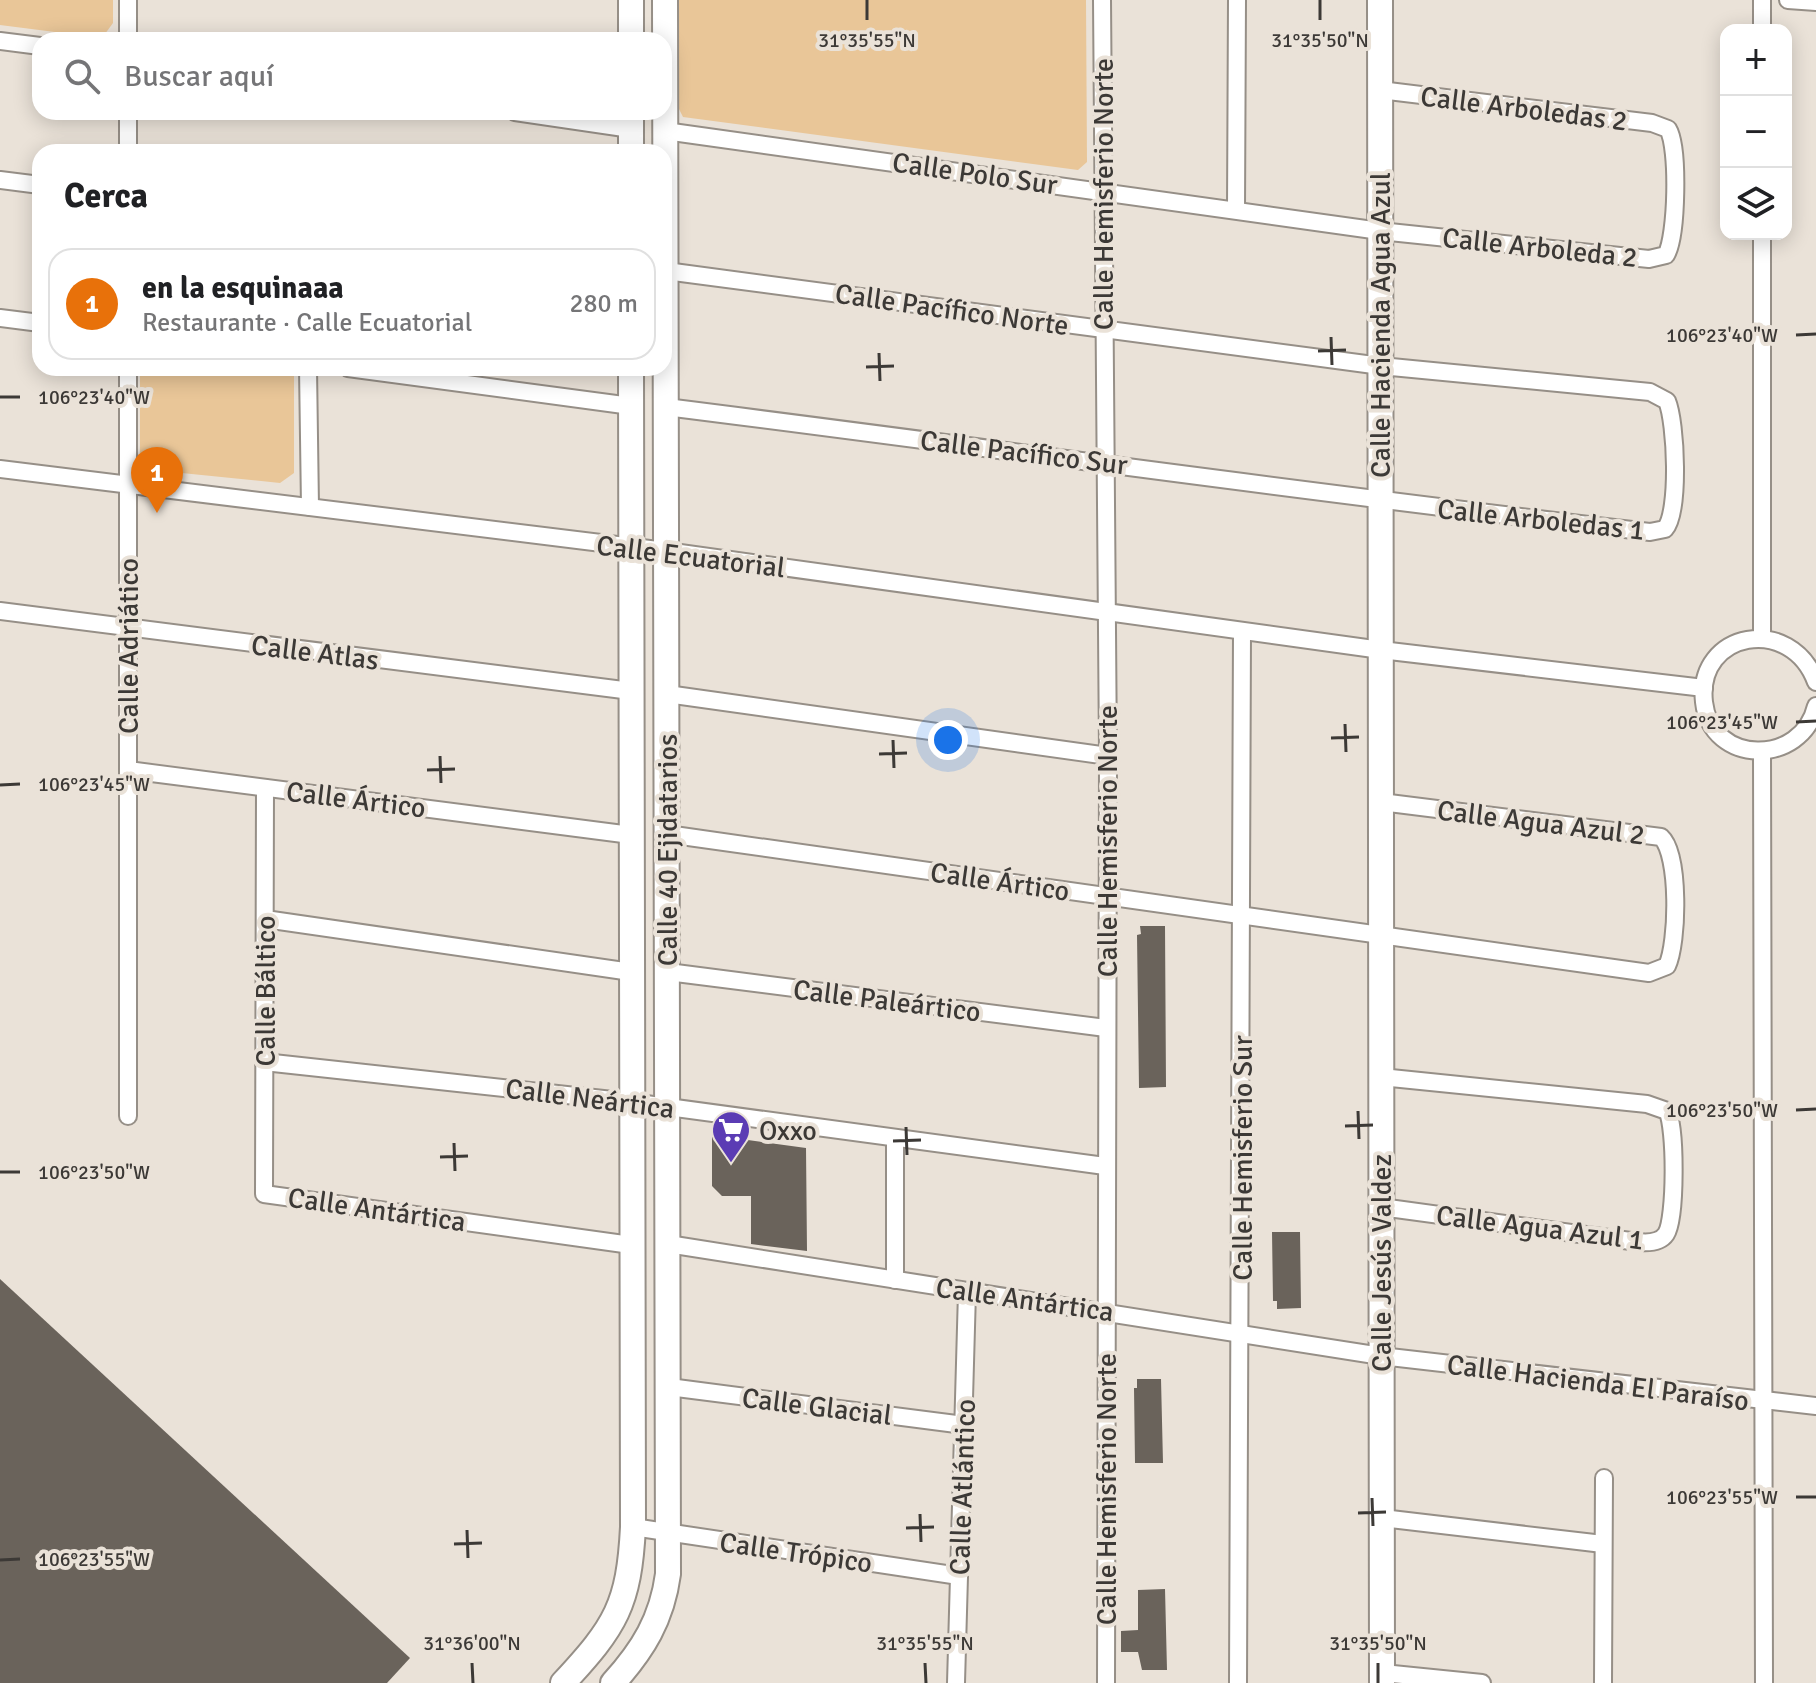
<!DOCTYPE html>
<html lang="es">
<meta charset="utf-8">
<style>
:root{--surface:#fff;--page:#f2f2f2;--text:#202124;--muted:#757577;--line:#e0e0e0;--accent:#0b8043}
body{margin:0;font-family:Signika,sans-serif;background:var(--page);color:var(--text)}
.controls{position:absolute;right:24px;top:24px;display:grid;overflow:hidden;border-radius:16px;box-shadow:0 4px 20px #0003}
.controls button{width:72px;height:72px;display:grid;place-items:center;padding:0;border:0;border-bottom:2px solid var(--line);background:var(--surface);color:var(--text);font:40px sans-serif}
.you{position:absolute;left:948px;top:740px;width:28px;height:28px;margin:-20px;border:6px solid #fff;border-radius:50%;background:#1a73e8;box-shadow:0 0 0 12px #1a73e833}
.badge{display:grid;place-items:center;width:52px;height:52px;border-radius:50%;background:var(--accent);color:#fff;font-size:26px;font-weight:700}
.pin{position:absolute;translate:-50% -66px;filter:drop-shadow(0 2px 4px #0008)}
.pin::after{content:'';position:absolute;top:42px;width:28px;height:24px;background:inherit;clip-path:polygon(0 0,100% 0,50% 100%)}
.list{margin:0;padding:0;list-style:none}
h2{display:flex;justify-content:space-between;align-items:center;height:104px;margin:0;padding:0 32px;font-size:34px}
h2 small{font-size:26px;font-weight:400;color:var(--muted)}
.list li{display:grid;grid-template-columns:52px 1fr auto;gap:24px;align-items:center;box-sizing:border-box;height:112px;margin:0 16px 16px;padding:0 16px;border:2px solid var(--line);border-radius:24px}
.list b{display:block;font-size:30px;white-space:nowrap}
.list p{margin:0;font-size:26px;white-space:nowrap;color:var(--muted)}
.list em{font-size:26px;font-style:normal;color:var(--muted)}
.icon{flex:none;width:44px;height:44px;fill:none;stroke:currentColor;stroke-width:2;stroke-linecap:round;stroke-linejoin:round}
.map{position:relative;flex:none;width:1816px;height:1683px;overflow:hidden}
.search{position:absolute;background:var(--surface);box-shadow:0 4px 20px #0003;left:32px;top:32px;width:640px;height:88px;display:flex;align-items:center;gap:20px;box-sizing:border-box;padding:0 28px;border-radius:24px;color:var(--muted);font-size:30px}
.panel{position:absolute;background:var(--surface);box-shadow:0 4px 20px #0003;left:32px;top:144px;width:640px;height:232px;border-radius:24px}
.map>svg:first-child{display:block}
.green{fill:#e9c698}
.building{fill:#6a635b}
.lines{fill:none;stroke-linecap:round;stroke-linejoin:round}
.street-casing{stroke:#968f87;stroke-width:20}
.secondary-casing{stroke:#968f87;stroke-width:28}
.street{stroke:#fff;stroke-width:16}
.secondary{stroke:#fff;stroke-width:24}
.ticks{fill:none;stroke:#3c3936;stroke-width:3}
.labels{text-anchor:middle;stroke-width:8;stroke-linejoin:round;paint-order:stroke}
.street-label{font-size:28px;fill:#3c3936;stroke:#eae2d8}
.poi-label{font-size:28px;fill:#3c3936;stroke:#eae2d8;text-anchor:start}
.ticks-label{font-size:20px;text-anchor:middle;fill:#3c3936;stroke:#eae2d8;stroke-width:8;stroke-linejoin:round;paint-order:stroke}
</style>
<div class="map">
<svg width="1816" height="1683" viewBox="0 0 1816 1683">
<rect width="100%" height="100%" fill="#eae2d8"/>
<g class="green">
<polygon points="0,0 113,0 113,23 102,38 0,25"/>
<polygon points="678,0 1086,0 1087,162 1078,170 683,117 678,107"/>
<polygon points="140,368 294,368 294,473 280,483 152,470 140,460"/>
</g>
<g class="building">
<polygon points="1140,926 1165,926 1166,1087 1139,1088 1137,935 1141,934"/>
<polygon points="712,1135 806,1148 807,1251 751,1244 751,1196 722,1196 712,1186"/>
<polygon points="1272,1232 1300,1232 1301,1308 1277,1309 1277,1301 1273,1301"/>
<polygon points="0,1279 410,1658 387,1683 0,1683"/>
<polygon points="1137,1379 1161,1379 1163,1463 1135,1463 1134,1388 1137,1388"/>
<polygon points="1165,1589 1167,1670 1142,1670 1138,1652 1121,1652 1121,1631 1138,1630 1138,1590"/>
</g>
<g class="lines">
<defs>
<g id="street">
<polyline points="128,0 128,40"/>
<polyline points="1102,0 1108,756 1106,1683"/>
<polyline points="1788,0 1816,2"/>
<polyline points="1762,30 1762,0"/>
<polyline points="0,41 40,46"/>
<polyline points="515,112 631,129"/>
<path d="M 665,131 L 1380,231 L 1649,259 L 1666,255 C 1677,237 1679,147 1668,129 L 1652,123 L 1380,90"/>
<polyline points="128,152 128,112"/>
<polyline points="0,180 40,185"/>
<polyline points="1236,209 1237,0"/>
<path d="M 666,271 L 1381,366 L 1650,392 L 1667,401 C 1676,422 1680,512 1665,529 L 1650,532 C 1321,495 994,448 666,407"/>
<polyline points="0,318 40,323"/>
<polyline points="128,368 128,1116"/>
<polyline points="308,368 310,507"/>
<polyline points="348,368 631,406"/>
<polyline points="0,469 666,551 1381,650 1704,688"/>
<polyline points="0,611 631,691"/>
<polyline points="1762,638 1762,234"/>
<path d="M 1816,682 C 1791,614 1696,631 1704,702 C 1711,766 1802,766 1816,706"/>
<polyline points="667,694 1108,756"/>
<polyline points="1762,753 1764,1683"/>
<polyline points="128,770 631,835"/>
<polyline points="265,788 264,1194 631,1245"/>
<path d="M 667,834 L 1649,973 L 1667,966 C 1678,943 1680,854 1661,837 L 1381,802"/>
<polyline points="265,919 631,972"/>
<polyline points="668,972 1106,1028"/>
<polyline points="264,1062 631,1102 1105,1166"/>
<polyline points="895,1139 895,1280"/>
<path d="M 1381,1207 L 1638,1242 C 1648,1243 1660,1243 1666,1234 C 1676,1219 1676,1126 1667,1111 L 1647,1104 L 1381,1077"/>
<polyline points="668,1244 1381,1356 1816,1406"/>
<polyline points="669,1387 964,1425"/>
<polyline points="1382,1518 1603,1544"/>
<polyline points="633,1527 959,1576"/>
<polyline points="1383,1673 1482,1683"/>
<polyline points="956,1683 967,1292"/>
<polyline points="1238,1683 1242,632"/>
<polyline points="1603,1683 1604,1478"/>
</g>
<g id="secondary">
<polyline points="631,0 631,40"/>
<polyline points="1380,0 1382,1683"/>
<polyline points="631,112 631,152"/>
<path d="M 563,1683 C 616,1626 629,1605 633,1527 L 631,368"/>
<path d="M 613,1683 C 643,1650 662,1619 668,1574 L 665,0"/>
</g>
</defs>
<use href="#street" class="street-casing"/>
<use href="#secondary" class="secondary-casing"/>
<use href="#street" class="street"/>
<use href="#secondary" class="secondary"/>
</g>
<path class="ticks" d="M 867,0 L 867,20M 1320,0 L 1320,20M 1796,335 L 1816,334M 1331,337 L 1332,365M 1318,351 L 1346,350M 879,353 L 880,381M 866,367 L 894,366M 0,397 L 20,397M 1796,722 L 1816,721M 1345,724 L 1346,752M 1331,738 L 1359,737M 893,740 L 894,768M 879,754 L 907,753M 440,756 L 441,783M 427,770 L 455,769M 0,785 L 20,784M 1796,1110 L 1816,1109M 1358,1111 L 1359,1139M 1345,1126 L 1373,1125M 906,1127 L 907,1155M 893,1141 L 921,1140M 454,1143 L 455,1171M 440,1157 L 468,1156M 0,1172 L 20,1172M 1796,1497 L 1816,1497M 1372,1498 L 1373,1526M 1358,1513 L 1386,1512M 920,1514 L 921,1542M 906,1528 L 934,1527M 467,1530 L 468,1558M 454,1544 L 482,1543M 0,1560 L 20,1559M 472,1663 L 473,1683M 925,1663 L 926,1683M 1378,1663 L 1378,1683"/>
<defs>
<symbol id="supermarket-pin" viewBox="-11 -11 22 30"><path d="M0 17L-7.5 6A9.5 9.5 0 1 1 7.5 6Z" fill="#5b3cb4" stroke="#eae2d8"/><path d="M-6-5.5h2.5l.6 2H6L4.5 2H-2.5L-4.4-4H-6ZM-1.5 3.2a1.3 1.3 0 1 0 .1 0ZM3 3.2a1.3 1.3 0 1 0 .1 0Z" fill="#fff"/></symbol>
</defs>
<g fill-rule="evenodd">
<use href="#supermarket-pin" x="709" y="1108" width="44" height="60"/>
</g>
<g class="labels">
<g class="street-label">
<text transform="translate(1524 108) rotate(7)" y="10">Calle Arboledas 2</text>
<text transform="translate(975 173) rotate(8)" y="10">Calle Polo Sur</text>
<text transform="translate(1103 194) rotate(-90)" y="10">Calle Hemisferio Norte</text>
<text transform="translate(1540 247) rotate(6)" y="10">Calle Arboleda 2</text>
<text transform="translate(952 309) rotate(8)" y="10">Calle Pacífico Norte</text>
<text transform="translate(1380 325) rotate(-90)" y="10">Calle Hacienda Agua Azul</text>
<text transform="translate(1024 452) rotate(7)" y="10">Calle Pacífico Sur</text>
<text transform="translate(1541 519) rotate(6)" y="10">Calle Arboledas 1</text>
<text transform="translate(691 556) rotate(7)" y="10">Calle Ecuatorial</text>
<text transform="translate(128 646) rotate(-90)" y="10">Calle Adriático</text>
<text transform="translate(315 652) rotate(7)" y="10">Calle Atlas</text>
<text transform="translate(356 799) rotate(7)" y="10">Calle Ártico</text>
<text transform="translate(1541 822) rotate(7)" y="10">Calle Agua Azul 2</text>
<text transform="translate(1107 841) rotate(-90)" y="10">Calle Hemisferio Norte</text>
<text transform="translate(667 850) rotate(-90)" y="10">Calle 40 Ejidatarios</text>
<text transform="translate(1000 881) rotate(8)" y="10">Calle Ártico</text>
<text transform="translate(265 991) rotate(-90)" y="10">Calle Báltico</text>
<text transform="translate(887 1000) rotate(7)" y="10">Calle Paleártico</text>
<text transform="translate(590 1098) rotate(7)" y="10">Calle Neártica</text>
<text transform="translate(1242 1158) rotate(-90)" y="10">Calle Hemisferio Sur</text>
<text transform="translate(377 1209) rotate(8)" y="10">Calle Antártica</text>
<text transform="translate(1540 1227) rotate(7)" y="10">Calle Agua Azul 1</text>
<text transform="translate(1381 1263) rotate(-90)" y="10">Calle Jesús Valdez</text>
<text transform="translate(1025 1299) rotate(8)" y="10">Calle Antártica</text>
<text transform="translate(1598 1382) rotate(7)" y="10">Calle Hacienda El Paraíso</text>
<text transform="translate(817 1406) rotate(7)" y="10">Calle Glacial</text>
<text transform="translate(962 1487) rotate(-88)" y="10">Calle Atlántico</text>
<text transform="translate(1106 1489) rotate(-90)" y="10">Calle Hemisferio Norte</text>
<text transform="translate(796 1552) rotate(8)" y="10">Calle Trópico</text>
</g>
<g class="poi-label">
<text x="759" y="1140">Oxxo</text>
</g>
</g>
<g class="ticks-label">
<text x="867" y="47">31°35'55"N</text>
<text x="1320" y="47">31°35'50"N</text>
<text x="1722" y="342">106°23'40"W</text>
<text x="94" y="404">106°23'40"W</text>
<text x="1722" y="729">106°23'45"W</text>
<text x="94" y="791">106°23'45"W</text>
<text x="1722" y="1117">106°23'50"W</text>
<text x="94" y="1179">106°23'50"W</text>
<text x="1722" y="1504">106°23'55"W</text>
<text x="94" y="1566">106°23'55"W</text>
<text x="472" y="1650">31°36'00"N</text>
<text x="925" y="1650">31°35'55"N</text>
<text x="1378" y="1650">31°35'50"N</text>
</g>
</svg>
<div class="controls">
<button>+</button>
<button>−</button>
<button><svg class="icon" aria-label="layers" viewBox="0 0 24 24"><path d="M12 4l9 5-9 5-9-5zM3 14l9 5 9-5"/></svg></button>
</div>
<div class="you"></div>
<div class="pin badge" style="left:157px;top:513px;background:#e8710a">1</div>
<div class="search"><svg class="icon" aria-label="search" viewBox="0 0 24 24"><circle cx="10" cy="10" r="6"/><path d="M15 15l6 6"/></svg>Buscar aquí</div>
<section class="panel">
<h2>Cerca<small></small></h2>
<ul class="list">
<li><span class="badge" style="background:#e8710a">1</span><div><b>en la esquinaaa</b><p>Restaurante · Calle Ecuatorial</p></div><em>280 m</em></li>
</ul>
</section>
</div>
